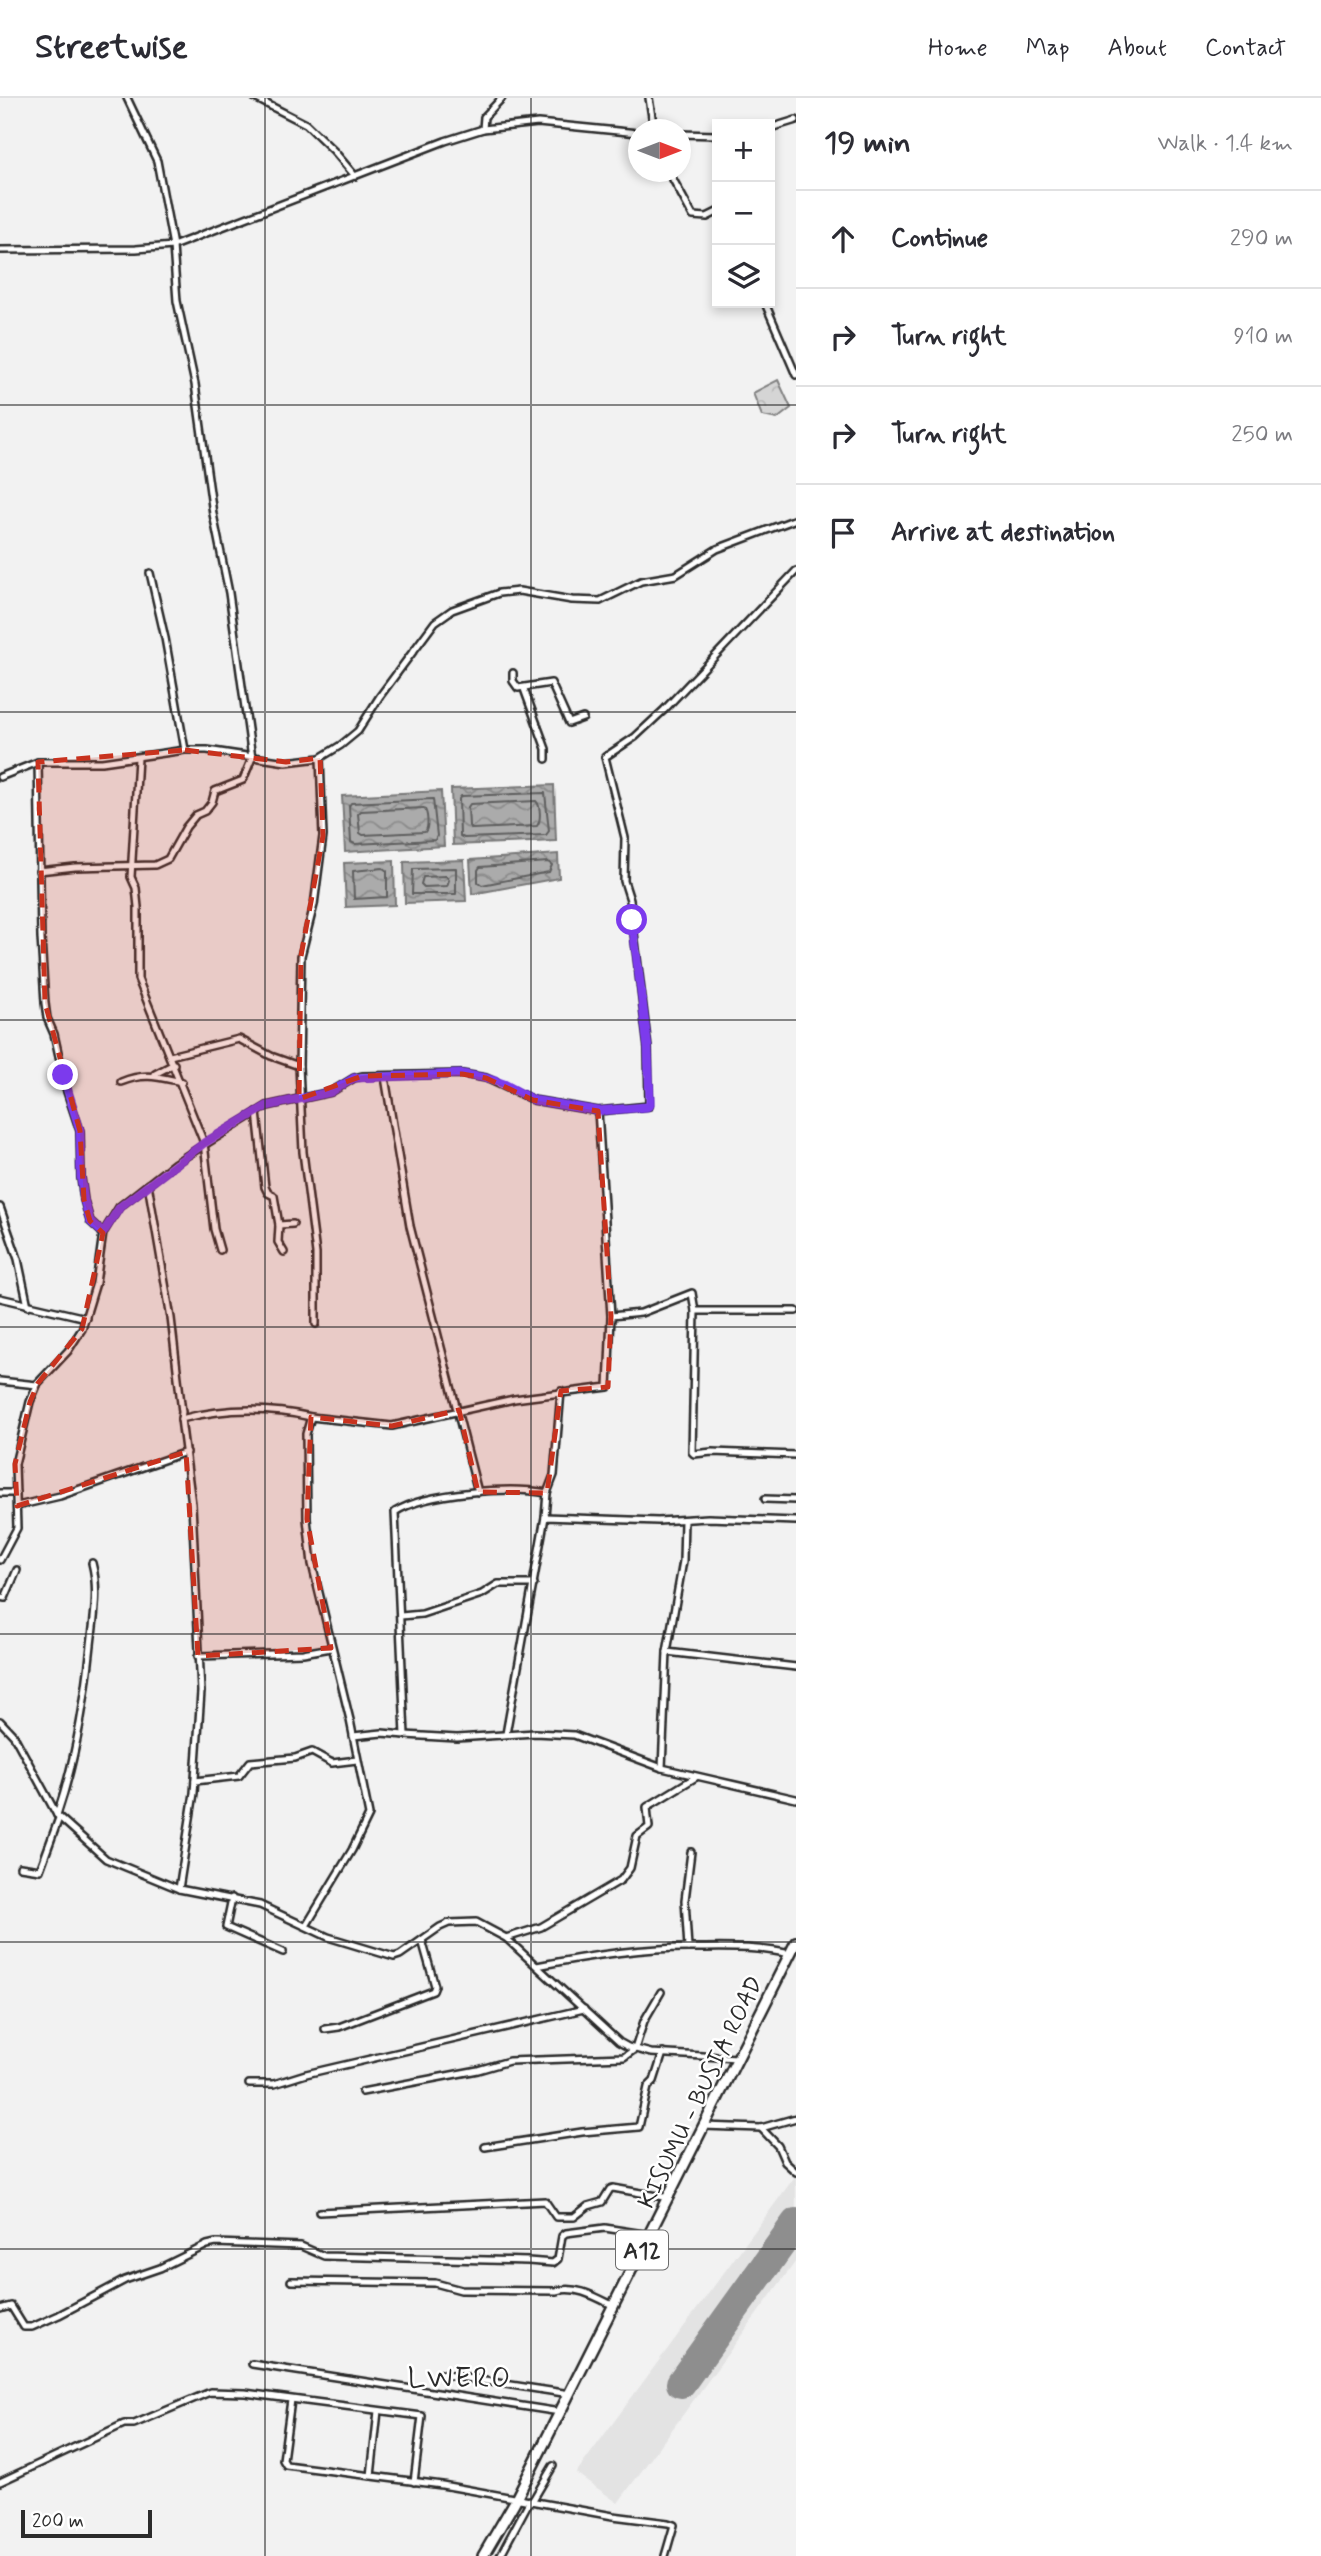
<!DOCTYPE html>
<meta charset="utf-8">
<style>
:root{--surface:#fff;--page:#f2f2f3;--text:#2b2b33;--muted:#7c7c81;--line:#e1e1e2}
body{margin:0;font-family:Mynerve,sans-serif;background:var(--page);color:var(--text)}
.controls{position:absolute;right:21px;top:21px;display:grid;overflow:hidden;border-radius:0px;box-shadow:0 4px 10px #0003}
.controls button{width:63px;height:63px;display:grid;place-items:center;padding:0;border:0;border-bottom:2px solid var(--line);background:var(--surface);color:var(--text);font:35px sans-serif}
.compass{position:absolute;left:628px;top:21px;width:63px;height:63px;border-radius:50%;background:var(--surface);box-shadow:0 4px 10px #0003;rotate:90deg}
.scale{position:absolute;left:21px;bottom:18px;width:131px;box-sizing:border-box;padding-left:7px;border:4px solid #2b2b2b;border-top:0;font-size:19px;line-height:24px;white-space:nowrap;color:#2b2b2b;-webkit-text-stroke:5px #fff;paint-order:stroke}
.stop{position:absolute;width:21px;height:21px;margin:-16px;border:5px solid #7c3aed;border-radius:50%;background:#fff}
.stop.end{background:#7c3aed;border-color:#fff;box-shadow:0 2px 7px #0008}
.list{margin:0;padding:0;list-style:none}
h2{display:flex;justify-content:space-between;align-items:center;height:91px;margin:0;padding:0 28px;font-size:30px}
h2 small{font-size:23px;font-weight:400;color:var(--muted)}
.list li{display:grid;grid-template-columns:46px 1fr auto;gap:21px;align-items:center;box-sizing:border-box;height:98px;padding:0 28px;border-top:2px solid var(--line)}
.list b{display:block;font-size:26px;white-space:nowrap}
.list em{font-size:23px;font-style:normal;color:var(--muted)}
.icon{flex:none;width:38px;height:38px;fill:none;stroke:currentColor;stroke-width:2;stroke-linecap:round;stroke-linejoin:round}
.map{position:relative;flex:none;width:796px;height:2458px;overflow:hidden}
header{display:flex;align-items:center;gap:42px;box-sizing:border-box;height:98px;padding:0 35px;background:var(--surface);border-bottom:2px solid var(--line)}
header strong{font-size:33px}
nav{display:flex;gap:38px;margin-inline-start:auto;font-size:24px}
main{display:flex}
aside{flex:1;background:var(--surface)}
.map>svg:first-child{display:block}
.built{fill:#e3e3e3}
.forest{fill:url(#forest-crowns);stroke:#808080;stroke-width:2}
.water{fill:url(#water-waves);stroke:#787878;stroke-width:2}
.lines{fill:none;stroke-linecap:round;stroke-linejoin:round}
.shore{stroke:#5e5e5e;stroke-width:2}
.runway{stroke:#8e8e8e;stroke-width:30}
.minor-casing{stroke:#2b2b2b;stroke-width:10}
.trunk-casing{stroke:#2b2b2b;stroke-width:14}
.minor{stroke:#fff;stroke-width:5}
.trunk{stroke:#fff;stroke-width:9}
.route{stroke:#7c3aed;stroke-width:9}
.marked{fill:#c8321e;fill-opacity:0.2;stroke:#c8321e;stroke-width:5;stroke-dasharray:14 9;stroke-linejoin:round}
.grid{fill:none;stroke:#2b2b2b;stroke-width:2;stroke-opacity:0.55}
.labels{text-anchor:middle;stroke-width:5;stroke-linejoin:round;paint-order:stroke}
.shield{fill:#fff;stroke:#6b6b6b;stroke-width:2}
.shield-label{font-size:23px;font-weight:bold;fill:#2b2b2b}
.street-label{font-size:24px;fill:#2b2b2b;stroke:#fff}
.quarter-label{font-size:28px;letter-spacing:2px;fill:#2b2b2b;stroke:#fff}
</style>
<header>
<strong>Streetwise</strong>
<nav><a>Home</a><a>Map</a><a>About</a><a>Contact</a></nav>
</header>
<main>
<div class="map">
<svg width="796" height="2458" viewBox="0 0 796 2458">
<defs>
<pattern id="forest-crowns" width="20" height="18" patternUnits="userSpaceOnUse" patternTransform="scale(1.75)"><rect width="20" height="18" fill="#d5d5d5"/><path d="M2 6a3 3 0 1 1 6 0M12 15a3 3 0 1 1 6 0" fill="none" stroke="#b7b7b7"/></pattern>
<pattern id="water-waves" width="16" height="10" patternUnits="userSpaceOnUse" patternTransform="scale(1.75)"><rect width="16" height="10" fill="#ababab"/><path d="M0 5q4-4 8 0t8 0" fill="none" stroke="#8b8b8b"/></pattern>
</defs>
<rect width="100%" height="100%" fill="#f2f2f2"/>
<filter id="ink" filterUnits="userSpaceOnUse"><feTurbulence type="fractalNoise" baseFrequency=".0143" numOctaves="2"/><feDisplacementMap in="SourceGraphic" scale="14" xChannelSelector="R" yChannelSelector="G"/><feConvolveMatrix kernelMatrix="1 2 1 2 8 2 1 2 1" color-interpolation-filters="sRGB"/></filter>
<g filter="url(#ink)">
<polygon class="built" points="796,2077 796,2163 618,2405 576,2375"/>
<polygon class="forest" points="778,282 791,310 777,321 762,318 753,295"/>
<g class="water">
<polygon points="554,687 556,743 453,747 451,691"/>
<polygon points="441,693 444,748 345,754 342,698"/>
<polygon points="558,756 559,780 472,796 470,762"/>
<polygon points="464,762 466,803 405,805 404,764"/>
<polygon points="394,763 395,807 346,809 344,765"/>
</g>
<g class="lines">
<g class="shore">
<polygon points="545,695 549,733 546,737 464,740 460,738 459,701 461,698"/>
<polygon points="433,701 437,738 435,742 355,746 351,744 349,708 351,705"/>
<path d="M 536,703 C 541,708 541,723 537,728 L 472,731 L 469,728 L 468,709 L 470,706 Z"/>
<path d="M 424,710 C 428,715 429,729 425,734 L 363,737 L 360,735 L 358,716 L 361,713 Z"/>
<polygon points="548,764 552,767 549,774 482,787 478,784 478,772 480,769"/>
<polygon points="383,770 387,773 387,799 354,801 353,773"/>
<polygon points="456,770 456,796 412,796 413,771"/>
<polygon points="446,778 449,782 447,788 424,789 421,786 423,779"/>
</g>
<polyline class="runway" points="681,2285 796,2125"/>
<defs>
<g id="minor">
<polyline points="255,0 306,26 334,53 355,78"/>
<polyline points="649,0 654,32"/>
<polyline points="770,30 796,22"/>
<polyline points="483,31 484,19 502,0"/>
<polyline points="680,36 717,37"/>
<polyline points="669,74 693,118 707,119 717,114"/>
<polyline points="0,152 136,151 173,148 445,43 483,31 538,25 638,35"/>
<polyline points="765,205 796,277"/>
<polyline points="150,475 165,540 185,652"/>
<polyline points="513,575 513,583 518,590 551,585 569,625 583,620"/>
<polyline points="524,591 546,651 546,661"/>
<polyline points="138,660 131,779 136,790 138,809 138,881 204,1045 214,1131 220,1152"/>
<polyline points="38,664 41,839 45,905 47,920 54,936 67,994 80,1033 81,1080 84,1102 90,1123 103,1135"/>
<polyline points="0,679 38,664 102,664 185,652 207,652 286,664 320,660 341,647 358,633 380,598 435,524 452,512 499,495 519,493 572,502 600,503 641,483 676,477 717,451 796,421"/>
<polyline points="39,773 75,769 155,767 168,761 186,729 196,717 205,713 212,704 215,693 243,682 252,660 229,495 213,416 195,286 177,203 173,148 157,63 127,0"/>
<polyline points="170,958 239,941 271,958 299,968"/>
<polyline points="155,976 174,966"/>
<polyline points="385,979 410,1128 478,1394"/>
<path d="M 121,984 C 145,974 158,979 182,984"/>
<polyline points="257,1014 265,1089 268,1095 274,1098 279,1127 293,1126"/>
<polyline points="148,1086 171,1220 182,1314 181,1321 192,1406 201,1594 194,1695 179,1791"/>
<polyline points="0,1109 18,1161 28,1208"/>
<polyline points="279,1127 278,1144 284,1154"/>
<polyline points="0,1200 86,1220"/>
<polyline points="695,1213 796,1213"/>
<polyline points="611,1218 641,1215 692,1195 695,1213 692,1354 694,1356 712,1354 796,1357"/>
<polyline points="316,1226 316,1156 303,1054 299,968 301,858 314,807 323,738 320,660"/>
<polyline points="0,1283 37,1287"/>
<path d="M 181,1321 C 224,1310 267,1309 311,1319"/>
<polyline points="0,1395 16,1395"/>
<polyline points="765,1401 796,1402"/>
<polyline points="17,1408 60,1398 186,1354"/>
<polyline points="545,1419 547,1395"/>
<polyline points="0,1462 17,1430 15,1366 30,1304 38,1285 68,1253 82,1231 96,1185 103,1135 119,1109 175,1065 267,1008 331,994 354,980 362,978 462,976 486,980 533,1002 598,1013 649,1008 648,950 630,802 624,783 625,740 605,659 635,639 664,612 796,473"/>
<polyline points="0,1499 5,1500 17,1472"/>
<polyline points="401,1518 422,1516 482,1496 498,1486 534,1486"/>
<polyline points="667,1554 796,1569"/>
<polyline points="198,1558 303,1555 331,1550"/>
<polyline points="0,1623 14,1638 57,1717 106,1761 179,1791 260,1807 328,1839 394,1859 400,1857 440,1829 449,1825 476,1824 506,1840 619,1944 628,1949 651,1955 737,1960"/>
<polyline points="506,1636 545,1419 658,1423 708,1420 796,1423"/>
<polyline points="405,1637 457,1640 535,1635 574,1637 662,1670 796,1701"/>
<path d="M 353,1638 L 382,1635 L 405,1637 L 395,1414 C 426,1394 511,1388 547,1395 L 554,1377 L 561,1293"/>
<polyline points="662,1670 667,1554 683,1463 684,1422"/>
<polyline points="195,1683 239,1678 250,1664 295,1660 312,1654 332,1665 357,1662"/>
<path d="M 57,1717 C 76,1661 85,1605 91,1547 C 94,1520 99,1491 92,1465"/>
<polyline points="20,1769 40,1772 59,1720"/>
<polyline points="232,1800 226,1829 283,1854"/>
<polyline points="306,1828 352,1752 369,1717 350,1622 312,1466 307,1421 306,1336 311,1319 392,1328 514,1301 608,1289 611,1218 598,1013"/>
<polyline points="506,1840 541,1829 621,1782 630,1770 637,1738 649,1729 647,1709 696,1679"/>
<polyline points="688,1850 685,1802 691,1754"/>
<path d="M 537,1868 C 587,1858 637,1850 688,1850 C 723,1850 755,1848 790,1856"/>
<polyline points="325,1931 339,1929 433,1893 435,1888 422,1842"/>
<polyline points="249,1986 274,1986 306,1976 584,1911"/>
<polyline points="362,1994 478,1972 509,1963 624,1959 635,1951 644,1923 661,1894"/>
<polyline points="703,2028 761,2030 796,2020"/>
<polyline points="761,2030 778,2048 785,2064 796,2074"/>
<polyline points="485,2049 582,2034 639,2029 648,1989 654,1983 663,1955"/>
<polyline points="319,2114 545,2103 556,2119 574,2119 588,2108 602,2104 610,2091 613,2090 669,2100"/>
<path d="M 291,2183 L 435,2185 L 461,2192 L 556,2193 C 576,2187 596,2199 614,2208"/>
<polyline points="0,2211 11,2208 24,2229 32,2229 59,2217 125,2182 160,2170 207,2147 216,2145 301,2148 324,2158 528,2163 553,2165 558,2161 562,2138 566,2135 605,2130 650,2137"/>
<polyline points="252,2266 560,2314"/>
<polyline points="439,2276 570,2296"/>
<polyline points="291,2302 283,2362 286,2367 442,2387 613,2418 668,2425 674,2427 665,2458"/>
<polyline points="371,2378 378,2313"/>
<polyline points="0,2384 124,2326 134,2326 210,2294 245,2295 422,2318 414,2384"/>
<polyline points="533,2402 553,2368"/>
<polyline points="500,2458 530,2402"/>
</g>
<polyline id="trunk" points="483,2458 514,2405 560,2314 796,1844"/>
</defs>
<use href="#minor" class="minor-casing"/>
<use href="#trunk" class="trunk-casing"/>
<use href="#minor" class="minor"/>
<use href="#trunk" class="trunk"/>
</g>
</g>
<g class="lines" filter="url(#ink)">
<polyline class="route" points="63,977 80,1032 81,1080 84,1102 90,1123 103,1135 120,1109 204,1045 267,1008 331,994 354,980 462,976 486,980 504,986 533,1002 598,1013 647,1009 650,1007 650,1002 648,950 632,822"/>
</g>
<path class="marked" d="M 185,652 L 286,664 L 320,660 L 323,738 L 301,858 L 299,1001 L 362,978 L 462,976 L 486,980 L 533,1002 L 598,1013 L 611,1218 L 608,1289 L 561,1293 L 547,1395 L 478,1394 L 459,1312 L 392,1328 L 311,1319 L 307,1421 L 331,1550 L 198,1558 L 186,1354 L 17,1408 L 15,1366 L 30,1304 L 38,1285 L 82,1231 L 103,1135 L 90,1123 L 84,1102 L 80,1033 L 45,905 L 38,664 Z"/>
<path class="grid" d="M 265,0 L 265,2458M 531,0 L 531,2458M 0,307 L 796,307M 0,614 L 796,614M 0,922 L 796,922M 0,1229 L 796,1229M 0,1536 L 796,1536M 0,1844 L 796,1844M 0,2151 L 796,2151"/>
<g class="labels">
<rect class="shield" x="616" y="2132.5" width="52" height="39" rx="5"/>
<g class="shield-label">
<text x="642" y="2160">A12</text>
</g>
<g class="street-label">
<text transform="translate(700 1994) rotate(-64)" y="8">KISUMU - BUSIA ROAD</text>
</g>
<g class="quarter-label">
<text x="460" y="2289">LWERO</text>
</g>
</g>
</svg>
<div class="controls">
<button>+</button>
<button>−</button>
<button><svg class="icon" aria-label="layers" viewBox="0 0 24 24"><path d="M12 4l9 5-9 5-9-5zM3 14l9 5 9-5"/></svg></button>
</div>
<svg class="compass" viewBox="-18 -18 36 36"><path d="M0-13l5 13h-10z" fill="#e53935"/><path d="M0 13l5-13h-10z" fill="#7c7c81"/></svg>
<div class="scale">200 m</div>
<div class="stop" style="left:632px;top:822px"></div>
<div class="stop end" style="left:63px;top:977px"></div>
</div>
<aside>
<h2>19 min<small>Walk · 1.4 km</small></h2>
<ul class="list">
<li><svg class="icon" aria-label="ahead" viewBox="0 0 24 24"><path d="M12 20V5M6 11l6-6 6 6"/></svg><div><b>Continue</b></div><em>290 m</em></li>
<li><svg class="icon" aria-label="right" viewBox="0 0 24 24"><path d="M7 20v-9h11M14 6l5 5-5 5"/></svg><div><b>Turn right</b></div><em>910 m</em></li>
<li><svg class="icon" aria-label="right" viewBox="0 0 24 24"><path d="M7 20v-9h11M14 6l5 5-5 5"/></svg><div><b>Turn right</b></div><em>250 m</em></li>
<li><svg class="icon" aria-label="arrive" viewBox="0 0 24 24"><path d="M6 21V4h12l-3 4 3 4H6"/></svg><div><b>Arrive at destination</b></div></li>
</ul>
</aside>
</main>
